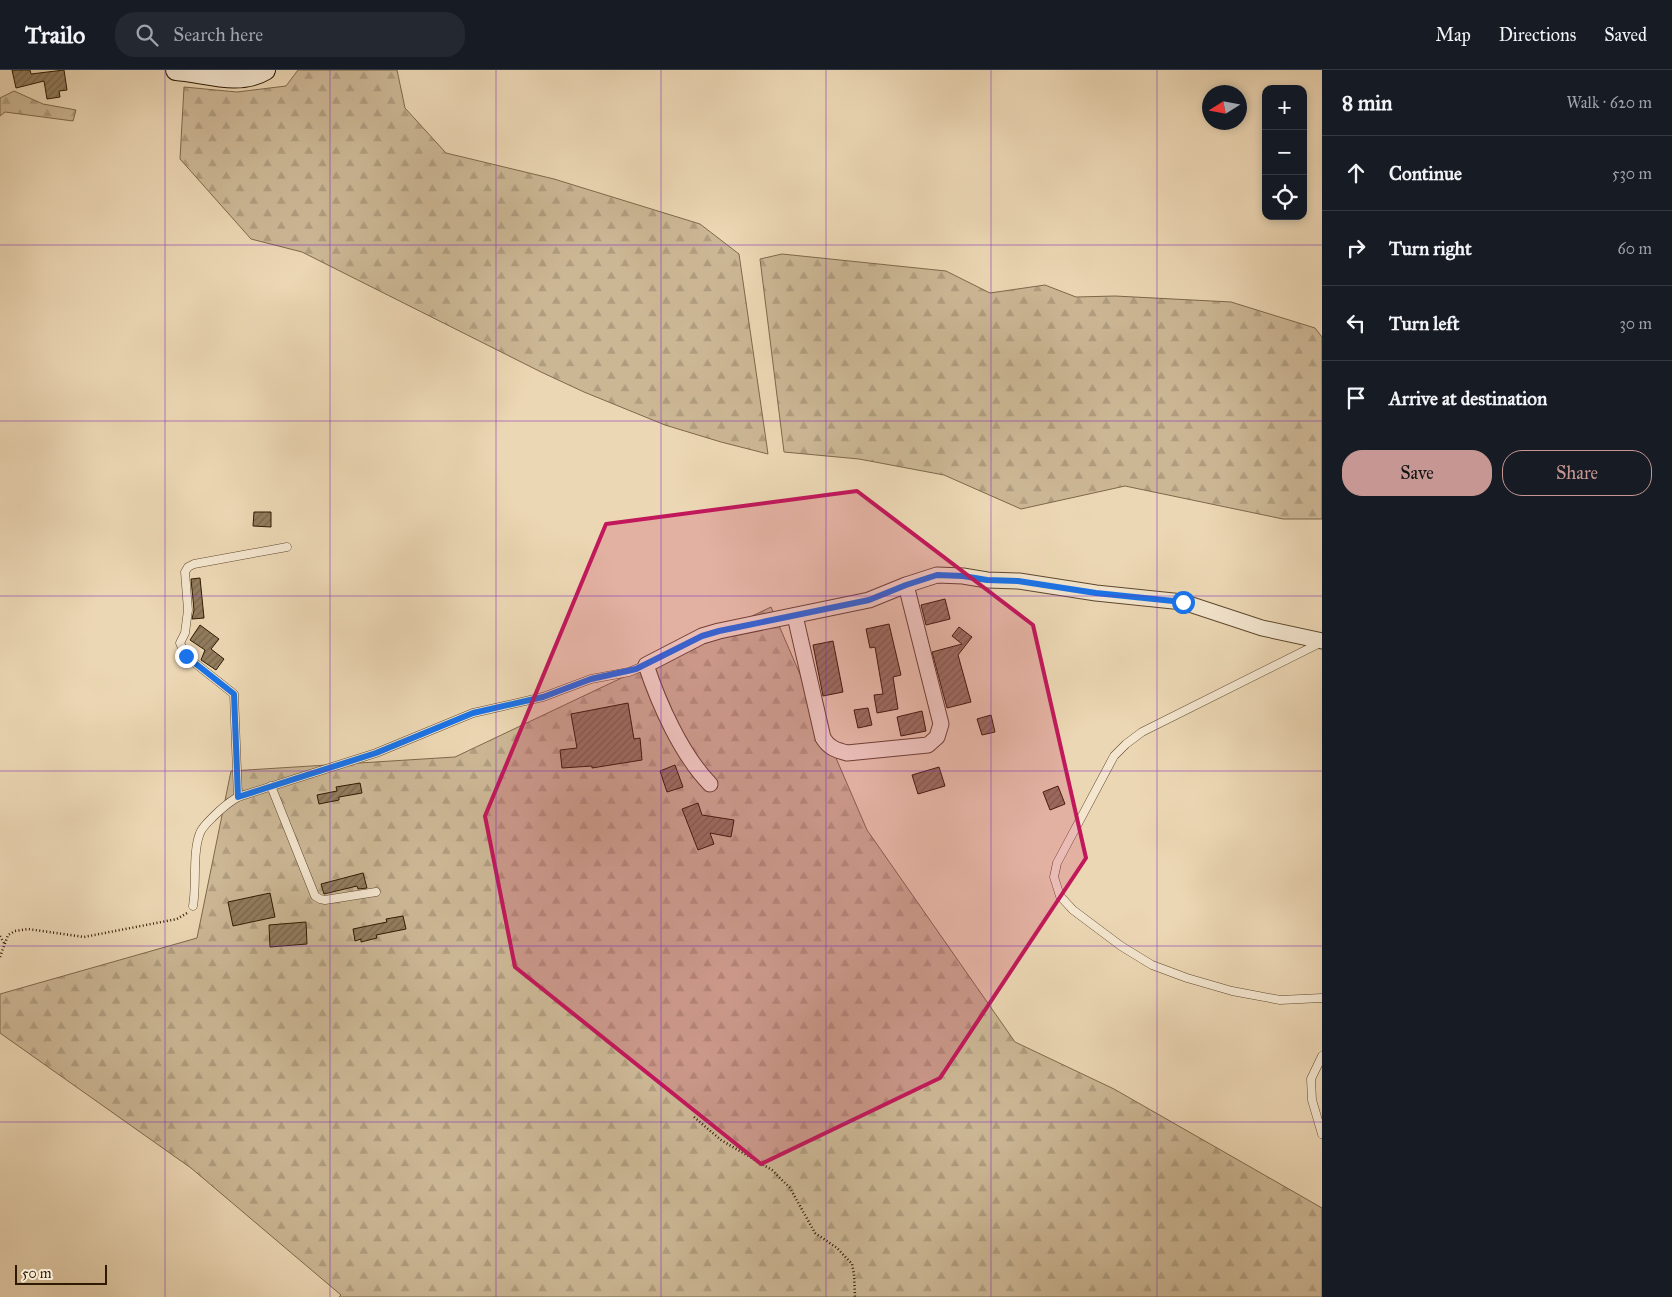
<!DOCTYPE html>
<meta charset="utf-8">
<style>
:root{--surface:#171b24;--page:#242831;--text:#f1f3f6;--muted:#9ea1a6;--line:#363941;--accent:#c59692}
body{margin:0;font-family:"IM FELL Great Primer",serif;background:var(--page);color:var(--text)}
.controls{position:absolute;right:15px;top:15px;display:grid;overflow:hidden;border-radius:10px;box-shadow:0 2px 8px #0003}
.controls button{width:45px;height:45px;display:grid;place-items:center;padding:0;border:0;border-bottom:1px solid var(--line);background:var(--surface);color:var(--text);font:25px sans-serif}
.compass{position:absolute;left:1202px;top:15px;width:45px;height:45px;border-radius:50%;background:var(--surface);box-shadow:0 2px 8px #0003;rotate:259deg}
.scale{position:absolute;left:15px;bottom:12px;width:92px;box-sizing:border-box;padding-left:5px;border:2px solid #2f1900;border-top:0;font-size:14px;line-height:18px;white-space:nowrap;color:#2f1900;-webkit-text-stroke:4px #f3e5ce;paint-order:stroke}
.stop{position:absolute;width:15px;height:15px;margin:-11px;border:4px solid #1a73e8;border-radius:50%;background:#fff}
.stop.end{background:#1a73e8;border-color:#fff;box-shadow:0 1px 5px #0008}
.list{margin:0;padding:0;list-style:none}
h2{display:flex;justify-content:space-between;align-items:center;height:65px;margin:0;padding:0 20px;font-size:21px}
h2 small{font-size:16px;font-weight:400;color:var(--muted)}
.list li{display:grid;grid-template-columns:32px 1fr auto;gap:15px;align-items:center;box-sizing:border-box;height:75px;padding:0 20px;border-top:1px solid var(--line)}
.list b{display:block;font-size:19px;white-space:nowrap}
.list em{font-size:16px;font-style:normal;color:var(--muted)}
.actions{display:flex;gap:10px;padding:15px 20px}
.actions a{flex:1;padding:11px 0;border:1px solid var(--accent);border-radius:20px;text-align:center;font-size:18px;color:var(--accent)}
.actions .main{background:var(--accent);color:#111}
.icon{flex:none;width:28px;height:28px;fill:none;stroke:currentColor;stroke-width:2;stroke-linecap:round;stroke-linejoin:round}
.map{position:relative;flex:none;width:1322px;height:1227px;overflow:hidden}
header{display:flex;align-items:center;gap:30px;box-sizing:border-box;height:70px;padding:0 25px;background:var(--surface);border-bottom:1px solid var(--line)}
header strong{font-size:24px}
nav{display:flex;gap:28px;margin-inline-start:auto;font-size:18px}
.search{width:350px;height:45px;background:var(--page);display:flex;align-items:center;gap:12px;box-sizing:border-box;padding:0 18px;border-radius:20px;color:var(--muted);font-size:19px}
main{display:flex}
aside{flex:1;background:var(--surface)}
.map>svg:first-child{display:block}
.forest{fill:url(#forest-firs);stroke:#7e684a}
.building{fill:url(#building-hatch);stroke:#2f1900}
.lines{fill:none;stroke-linecap:round;stroke-linejoin:round}
.lane-casing{stroke:#5e482d;stroke-width:9}
.street-casing{stroke:#5e482d;stroke-width:17}
.secondary-casing{stroke:#2f1900;stroke-width:22}
.path{stroke:#2f1900;stroke-width:2.5;stroke-dasharray:1 2.5;stroke-linecap:butt}
.lane{stroke:#f3e5ce;stroke-width:8}
.street{stroke:#f3e5ce;stroke-width:15}
.secondary{stroke:#f3e5ce;stroke-width:20}
.route{stroke:#1a73e8;stroke-width:6}
.marked{fill:#c2185b;fill-opacity:0.2;stroke:#c2185b;stroke-width:4;stroke-linejoin:round}
.grid{fill:none;stroke:#7b2cbf;stroke-width:1;stroke-opacity:0.55}
</style>
<header>
<strong>Trailo</strong>
<div class="search"><svg class="icon" aria-label="search" viewBox="0 0 24 24"><circle cx="10" cy="10" r="6"/><path d="M15 15l6 6"/></svg>Search here</div>
<nav><a>Map</a><a>Directions</a><a>Saved</a></nav>
</header>
<main>
<div class="map">
<svg width="1322" height="1227" viewBox="0 0 1322 1227">
<defs>
<pattern id="forest-firs" width="22" height="20" patternUnits="userSpaceOnUse" patternTransform="scale(1.25)"><rect width="22" height="20" fill="#ccb795"/><path d="M5 1l3.5 6h-7zM16 11l3.5 6h-7z" fill="#b09d7f"/></pattern>
<pattern id="building-hatch" width="6" height="6" patternUnits="userSpaceOnUse" patternTransform="scale(1.25)"><rect width="6" height="6" fill="#917c5e"/><path d="M-1 1l2-2M0 6l6-6M5 7l2-2" fill="none" stroke="#77654b"/></pattern>
</defs>
<rect width="100%" height="100%" fill="#ecd7b4"/>
<filter id="stains"><feTurbulence type="fractalNoise" baseFrequency=".004" numOctaves="4"/><feColorMatrix values="0 0 0 0 .2 0 0 0 0 .09 0 0 0 0 .02 0 0 0 .5 -.17"/></filter>
<radialGradient id="worn" r=".72"><stop offset=".6" stop-color="#630" stop-opacity="0"/><stop offset="1" stop-color="#630" stop-opacity=".3"/></radialGradient>
<g class="forest">
<polygon points="298,0 397,0 405,38 446,83 554,109 700,154 739,184 768,384 721,372 665,355 584,322 541,302 302,182 251,169 180,89 184,17 237,22 286,16"/>
<polygon points="14,21 43,34 76,40 73,51 5,42 0,46 0,28"/>
<polygon points="782,184 946,201 990,223 1045,215 1076,227 1115,226 1231,232 1315,258 1322,267 1322,449 1283,449 1125,416 1021,439 944,405 859,389 784,382 760,189"/>
<polygon points="771,537 867,760 1015,972 1114,1019 1322,1138 1322,1227 339,1227 341,1225 191,1098 0,963 0,924 197,868 231,701 455,687"/>
</g>
<g class="building">
<polygon points="12,0 30,0 31,4 64,0 67,20 59,21 60,27 47,29 44,11 16,18"/>
<polygon points="254,442 271,442 271,457 253,456"/>
<polygon points="200,508 204,548 192,549 194,540 191,509"/>
<polygon points="945,529 950,549 926,555 921,535"/>
<polygon points="889,554 901,605 893,607 898,639 877,643 874,625 883,624 875,577 870,578 866,559"/>
<polygon points="200,555 219,569 211,579 224,589 216,600 201,590 205,580 190,570"/>
<polygon points="959,557 972,567 958,585 971,632 947,638 932,582 962,574 952,566"/>
<polygon points="833,571 843,622 823,626 813,575"/>
<polygon points="628,633 634,669 640,668 642,690 592,698 592,696 562,698 560,680 577,678 571,644"/>
<polygon points="868,638 872,655 858,658 854,640"/>
<polygon points="922,641 926,661 901,666 897,647"/>
<polygon points="991,645 995,662 982,665 977,649"/>
<polygon points="675,695 683,717 667,722 660,701"/>
<polygon points="939,697 945,716 918,724 912,705"/>
<polygon points="360,713 362,723 339,727 339,730 319,734 317,725 337,721 336,717"/>
<polygon points="1058,716 1065,734 1050,740 1043,722"/>
<polygon points="698,733 702,745 734,750 731,767 710,763 714,774 698,780 682,739"/>
<polygon points="363,803 367,818 358,819 357,816 324,824 321,814"/>
<polygon points="270,823 275,847 233,856 228,832"/>
<polygon points="403,846 406,859 376,865 377,868 361,872 361,869 355,871 353,859 387,852 386,849"/>
<polygon points="306,852 307,874 270,877 269,855"/>
</g>
<g class="lines">
<defs>
<g id="lane">
<polyline points="1322,572 1142,662 1126,674 1114,686 1057,793 1054,807 1060,826 1073,840 1121,876 1152,895 1187,908 1232,921 1280,930 1322,928"/>
<polyline points="271,716 315,826 320,829 325,830 376,822"/>
<polyline points="238,727 234,624 186,586 180,573 185,563 188,540 185,502 188,497 194,494 287,477"/>
<path d="M 193,836 C 197,814 192,783 200,763 C 202,757 209,751 214,746 C 222,738 229,732 238,727 L 376,683 L 473,643 L 543,627 L 591,609 L 629,602 L 646,595"/>
<polyline points="1322,986 1311,1009 1312,1030 1322,1064"/>
</g>
<g id="street">
<path d="M 795,546 L 823,668 C 829,678 836,680 847,683 L 928,675 L 937,667 L 941,654 L 906,515"/>
<path d="M 710,714 C 681,684 659,634 646,595 L 702,566 L 719,561 L 869,530 L 906,515 L 937,505 L 963,506 L 987,510 L 1019,511 L 1096,523 L 1183,532 L 1262,558 L 1322,571"/>
</g>
<path id="secondary" d="M 176,0 C 204,2 239,16 265,0"/>
</defs>
<use href="#lane" class="lane-casing"/>
<use href="#street" class="street-casing"/>
<use href="#secondary" class="secondary-casing"/>
<g class="path">
<polyline points="0,866 4,873"/>
<polyline points="0,887 8,865 15,861 28,859 84,867 177,849 187,843"/>
<polyline points="694,1047 721,1070 772,1100 790,1118 815,1163 837,1178 852,1194 854,1204 855,1227"/>
</g>
<use href="#lane" class="lane"/>
<use href="#street" class="street"/>
<use href="#secondary" class="secondary"/>
</g>
<g class="lines">
<polyline class="route" points="186,586 234,624 238,727 376,683 473,643 543,627 591,609 636,599 702,566 719,561 869,530 906,515 937,505 963,506 987,510 1018,511 1096,523 1183,532"/>
</g>
<path class="marked" d="M 857,421 L 1033,555 L 1086,788 L 940,1008 L 761,1094 L 515,897 L 485,746 L 606,454 Z"/>
<path class="grid" d="M 165,0 L 165,1227M 330,0 L 330,1227M 496,0 L 496,1227M 661,0 L 661,1227M 826,0 L 826,1227M 991,0 L 991,1227M 1157,0 L 1157,1227M 0,175 L 1322,175M 0,351 L 1322,351M 0,526 L 1322,526M 0,701 L 1322,701M 0,876 L 1322,876M 0,1052 L 1322,1052"/>
<rect width="100%" height="100%" filter="url(#stains)"/>
<rect width="100%" height="100%" fill="url(#worn)"/>
</svg>
<div class="controls">
<button>+</button>
<button>−</button>
<button><svg class="icon" aria-label="locate" viewBox="0 0 24 24"><circle cx="12" cy="12" r="6"/><path d="M12 2v4M12 18v4M2 12h4M18 12h4"/></svg></button>
</div>
<svg class="compass" viewBox="-18 -18 36 36"><path d="M0-13l5 13h-10z" fill="#e53935"/><path d="M0 13l5-13h-10z" fill="#9ea1a6"/></svg>
<div class="scale">50 m</div>
<div class="stop" style="left:1183px;top:532px"></div>
<div class="stop end" style="left:186px;top:586px"></div>
</div>
<aside>
<h2>8 min<small>Walk · 620 m</small></h2>
<ul class="list">
<li><svg class="icon" aria-label="ahead" viewBox="0 0 24 24"><path d="M12 20V5M6 11l6-6 6 6"/></svg><div><b>Continue</b></div><em>530 m</em></li>
<li><svg class="icon" aria-label="right" viewBox="0 0 24 24"><path d="M7 20v-9h11M14 6l5 5-5 5"/></svg><div><b>Turn right</b></div><em>60 m</em></li>
<li><svg class="icon" aria-label="left" viewBox="0 0 24 24"><path d="M17 20v-9H6M10 6l-5 5 5 5"/></svg><div><b>Turn left</b></div><em>30 m</em></li>
<li><svg class="icon" aria-label="arrive" viewBox="0 0 24 24"><path d="M6 21V4h12l-3 4 3 4H6"/></svg><div><b>Arrive at destination</b></div></li>
</ul>
<div class="actions"><a class="main">Save</a><a>Share</a></div>
</aside>
</main>
